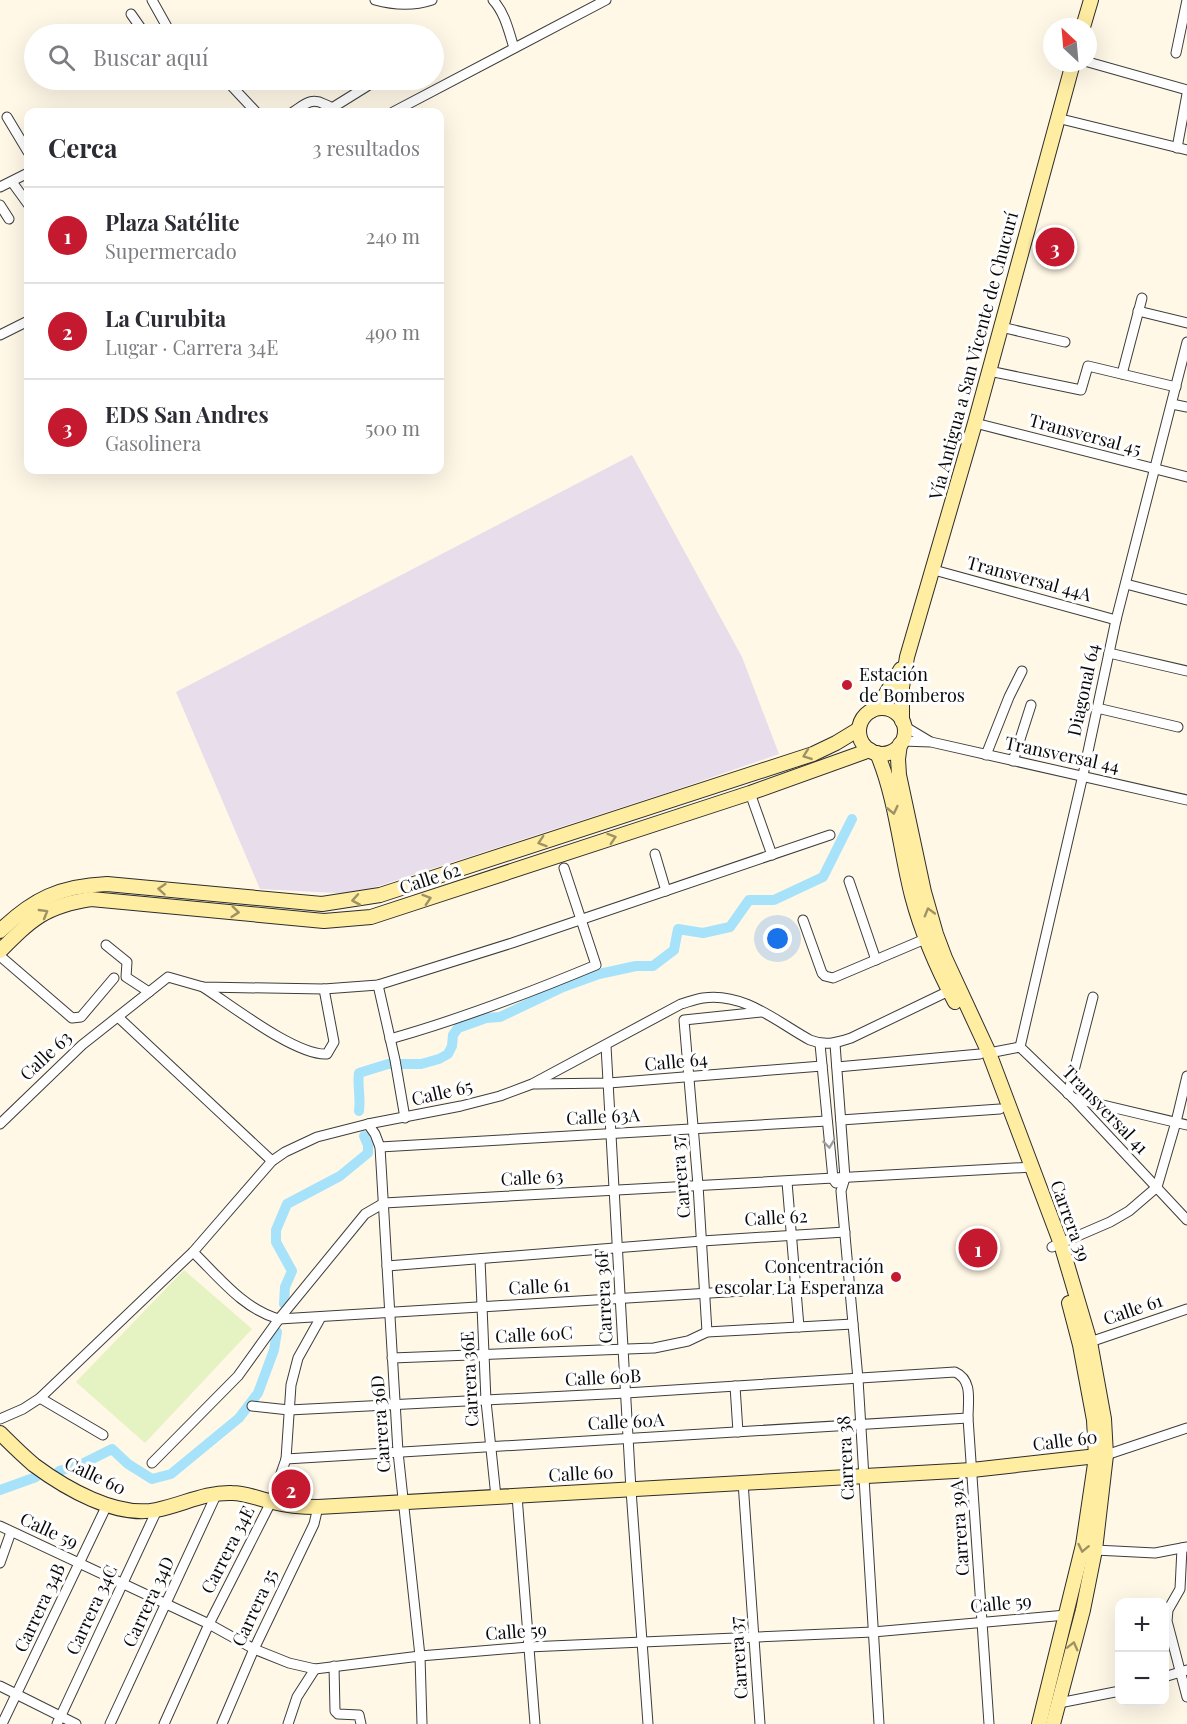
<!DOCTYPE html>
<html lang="es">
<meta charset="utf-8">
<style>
:root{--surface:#fff;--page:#f7f7f7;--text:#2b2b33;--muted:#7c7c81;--line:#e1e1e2;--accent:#c4192e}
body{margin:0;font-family:"Playfair Display",serif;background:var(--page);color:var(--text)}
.controls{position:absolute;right:18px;bottom:18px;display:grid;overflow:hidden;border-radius:12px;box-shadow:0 6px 24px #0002}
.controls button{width:54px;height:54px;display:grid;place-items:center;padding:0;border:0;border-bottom:2px solid var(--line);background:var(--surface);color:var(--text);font:30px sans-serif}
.compass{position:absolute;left:1043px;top:18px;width:54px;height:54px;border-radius:50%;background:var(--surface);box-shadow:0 6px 24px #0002;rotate:334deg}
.you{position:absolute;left:778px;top:939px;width:21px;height:21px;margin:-15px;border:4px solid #fff;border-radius:50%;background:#1a73e8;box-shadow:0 0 0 9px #1a73e833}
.badge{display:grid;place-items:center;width:39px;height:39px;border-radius:50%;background:var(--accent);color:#fff;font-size:20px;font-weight:700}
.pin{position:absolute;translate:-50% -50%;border:3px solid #fff;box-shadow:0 2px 6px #0006}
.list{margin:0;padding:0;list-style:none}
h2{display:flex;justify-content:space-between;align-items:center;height:78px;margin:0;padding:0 24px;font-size:26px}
h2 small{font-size:20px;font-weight:400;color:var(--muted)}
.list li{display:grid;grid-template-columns:39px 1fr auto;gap:18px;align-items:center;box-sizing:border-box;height:96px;padding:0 24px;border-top:2px solid var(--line)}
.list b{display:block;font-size:22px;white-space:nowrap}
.list p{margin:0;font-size:20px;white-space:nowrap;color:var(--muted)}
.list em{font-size:20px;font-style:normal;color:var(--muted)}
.icon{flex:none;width:33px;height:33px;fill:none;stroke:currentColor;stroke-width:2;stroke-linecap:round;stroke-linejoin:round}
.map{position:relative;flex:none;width:1187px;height:1724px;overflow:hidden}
.search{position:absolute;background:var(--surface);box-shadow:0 6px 24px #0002;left:24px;top:24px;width:420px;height:66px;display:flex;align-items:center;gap:15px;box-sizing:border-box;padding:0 21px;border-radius:33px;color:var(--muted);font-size:22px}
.panel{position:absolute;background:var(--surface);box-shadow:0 6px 24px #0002;left:24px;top:108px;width:420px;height:366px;border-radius:12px}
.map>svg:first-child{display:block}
.industrial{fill:#e8ddeb}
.pitch{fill:#e5f2c1}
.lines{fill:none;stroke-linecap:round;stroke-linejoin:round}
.canal{stroke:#a7e2fb;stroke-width:10}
.street-casing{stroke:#3d3d3d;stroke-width:11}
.secondary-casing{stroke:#2c2c2c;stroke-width:16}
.street{stroke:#fff;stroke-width:9}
.secondary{stroke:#ffeda2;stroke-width:14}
.oneway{stroke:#9d9265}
.oneway2{stroke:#9d9d9d}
.poi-dot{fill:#c4192e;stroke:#fff;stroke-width:2}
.labels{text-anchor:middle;stroke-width:6;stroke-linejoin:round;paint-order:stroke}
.street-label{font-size:18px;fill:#0a0a0a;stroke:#fff}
.poi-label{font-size:18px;fill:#0a0a0a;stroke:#fff;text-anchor:start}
</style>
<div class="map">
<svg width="1187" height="1724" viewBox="0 0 1187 1724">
<rect width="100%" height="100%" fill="#fff8e7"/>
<polygon class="industrial" points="632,455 742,657 779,754 675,790 354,894 260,889 176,692"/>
<polygon class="pitch" points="184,1270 252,1329 145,1443 76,1382"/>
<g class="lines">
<g class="canal">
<path d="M 359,1111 C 361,1098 357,1083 359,1073 L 388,1064 L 421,1064 L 439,1059 L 448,1054 L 452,1046 L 453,1035 L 458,1028 L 486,1018 L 500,1017 L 563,987 L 599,974 L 636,966 L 653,966 L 674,950 L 678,929 L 703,933 L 730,927 L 749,900 L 774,900 L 823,877 L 852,819"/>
<polyline points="284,1304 285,1287 292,1271 276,1242 276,1230 287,1204 340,1176 368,1153 368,1145 364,1136"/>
<polyline points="59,1471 82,1464 112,1449 128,1464 152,1479 171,1474 239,1418 258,1393 274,1350 277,1332"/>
<polyline points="0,1490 36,1477"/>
</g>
<defs>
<g id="street">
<polyline points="152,0 171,34"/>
<path d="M 375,0 C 393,5 414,6 432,0"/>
<path d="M 493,0 C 505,13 509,32 514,48"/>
<polyline points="131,14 145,34"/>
<polyline points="1176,53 1187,0"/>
<polyline points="1088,62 1187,90"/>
<polyline points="226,80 256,112"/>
<polyline points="332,108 377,80"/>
<path d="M 293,112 C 304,105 311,97 324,104 C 329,106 332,107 335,112"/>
<polyline points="393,112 606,0"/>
<polyline points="7,117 28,152"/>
<polyline points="1057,118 1187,150"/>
<polyline points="1177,148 1187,94"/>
<polyline points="12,182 28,204"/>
<polyline points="0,187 28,173"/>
<polyline points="0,205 9,219"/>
<polyline points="1138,311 1187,323"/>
<polyline points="1001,327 1065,342"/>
<polyline points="0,335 28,321"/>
<polyline points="989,371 1081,390 1088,366 1176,387"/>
<polyline points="1122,374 1142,298"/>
<polyline points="1172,404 1187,407"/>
<polyline points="975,423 1187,477"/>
<polyline points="934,570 1116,620"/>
<polyline points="1126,584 1187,600"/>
<polyline points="1109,653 1187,671"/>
<polyline points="1097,708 1178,727"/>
<polyline points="904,726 929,741"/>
<polyline points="902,741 931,742 1187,800"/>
<polyline points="986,755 1009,697 1022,671"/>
<polyline points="1013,761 1031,705"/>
<polyline points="750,793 772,855"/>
<polyline points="655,854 666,891"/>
<polyline points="849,881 876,960"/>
<polyline points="803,920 822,973 825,976 833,978 925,939"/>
<polyline points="106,945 127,962 126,977 149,992"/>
<polyline points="0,956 72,1018 81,1017 114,978"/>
<polyline points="378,985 395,1060 405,1118"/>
<path d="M 203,987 C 231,1005 296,1056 327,1054 L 334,1042 L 324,989"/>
<polyline points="118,1017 272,1161"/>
<path d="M 390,1039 C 461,1019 529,993 596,965 L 564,868"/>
<polyline points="820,1044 833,1179 836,1183"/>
<polyline points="835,1044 845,1178 841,1191 858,1379 879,1724"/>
<polyline points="606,1046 631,1490 648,1724"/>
<polyline points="1020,1047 1083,775 1116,620 1187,342"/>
<polyline points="989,1053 1020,1047 1073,1098 1187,1220"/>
<polyline points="837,1067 980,1054"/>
<polyline points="535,1084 609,1083 822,1066"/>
<polyline points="1068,1094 1093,997"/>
<polyline points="1073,1098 1187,1125"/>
<polyline points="841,1120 1000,1109"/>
<polyline points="0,1124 82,1045 168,977 203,987 324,989 378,985 512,943 830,835"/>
<polyline points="368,1124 375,1134 380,1147 398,1452 420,1656 422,1724"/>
<polyline points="380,1147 827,1121"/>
<polyline points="787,1182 799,1327"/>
<polyline points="1052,1247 1110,1222 1129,1211 1157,1187 1176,1122 1187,1076"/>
<path d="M 193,1252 C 219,1277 243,1309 279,1319 L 795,1288"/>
<polyline points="480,1259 486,1401 496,1497"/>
<polyline points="387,1266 702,1241 845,1232"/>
<polyline points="707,1332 698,1185 684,1020 761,1012"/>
<polyline points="1090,1342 1187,1309"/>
<polyline points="392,1358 654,1348 688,1341 707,1332 853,1324"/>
<polyline points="735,1386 738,1432"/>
<polyline points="40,1398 103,1435"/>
<path d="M 252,1406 L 289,1410 L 626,1393 L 955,1372 C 973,1380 968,1401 968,1418 L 989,1724"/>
<path d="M 0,1419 L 23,1409 L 40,1398 L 193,1252 L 272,1161 L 285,1152 L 317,1137 L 368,1124 L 461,1106 L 500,1096 L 532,1084 L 681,1004 C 688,1002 696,999 703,998 C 744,992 777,1022 810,1040 C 825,1046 836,1043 851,1038 L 953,989"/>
<polyline points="1106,1455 1187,1428"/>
<polyline points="286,1459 968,1418"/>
<polyline points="152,1463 238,1376 279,1319 365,1214 384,1203 1032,1167"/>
<polyline points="743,1482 760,1724"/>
<polyline points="517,1496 535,1724"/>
<polyline points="0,1526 209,1624 254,1649 289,1663 315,1669 420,1656 528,1647 873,1632 1066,1615"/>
<polyline points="1182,1548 1180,1589 1168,1610 1167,1621 1187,1697"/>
<polyline points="1095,1550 1155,1553 1187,1547"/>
<polyline points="0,1563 11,1532"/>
<polyline points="334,1666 335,1711 338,1714 359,1715 361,1724"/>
<polyline points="1164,1677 1187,1670"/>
<polyline points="0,1686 76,1724"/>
<polyline points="1059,1703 1120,1691"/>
<polyline points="2,1724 107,1505"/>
<polyline points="57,1724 157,1510"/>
<polyline points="110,1724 217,1493"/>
<polyline points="164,1724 209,1624 271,1502 286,1459 291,1385 298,1358 321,1317"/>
<polyline points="222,1724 254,1649 314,1524 318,1507"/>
<polyline points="288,1724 297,1697 315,1669"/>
</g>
<g id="secondary">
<polyline points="1083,27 1091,0"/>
<circle cx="882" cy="731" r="23"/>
<polyline points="871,711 884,697 901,669"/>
<polyline points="902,721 902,687 907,657 975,423 1073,63"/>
<polyline points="900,744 898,759 899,775 924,892 936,934 945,958 989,1053 1061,1244 1090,1342 1104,1419 1106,1455 1095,1550 1083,1610 1053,1724"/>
<path d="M 877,753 C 896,798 900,849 912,896 C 922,934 937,968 955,1002"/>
<path d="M 0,931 C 33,899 60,886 107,884 L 322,904 L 380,895 L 813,754 L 836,743 L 859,729"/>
<path d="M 0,951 C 32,919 45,906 91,899 L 324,921 L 371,917 L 750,793 L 870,750"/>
<path d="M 0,1433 C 11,1444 22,1455 34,1465 C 65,1488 116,1518 156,1510 C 182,1505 205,1492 232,1493 C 246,1493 259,1499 273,1502 C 288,1506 303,1507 318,1507 L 972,1470 L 1106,1455"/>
<polyline points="1039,1724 1083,1545 1096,1457 1094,1420 1080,1345 1069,1303"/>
</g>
</defs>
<use href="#street" class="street-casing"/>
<use href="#secondary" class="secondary-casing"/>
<use href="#street" class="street"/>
<use href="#secondary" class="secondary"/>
</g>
<defs><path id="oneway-chevron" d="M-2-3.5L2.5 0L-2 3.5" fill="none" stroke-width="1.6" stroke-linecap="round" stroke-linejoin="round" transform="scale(1.5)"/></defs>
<g class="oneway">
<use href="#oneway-chevron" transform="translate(807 755) rotate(160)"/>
<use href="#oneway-chevron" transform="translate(893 810) rotate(77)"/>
<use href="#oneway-chevron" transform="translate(612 838) rotate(-18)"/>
<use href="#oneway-chevron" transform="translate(542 842) rotate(162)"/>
<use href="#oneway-chevron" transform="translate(162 889) rotate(-175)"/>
<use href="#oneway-chevron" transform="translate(427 899) rotate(-18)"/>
<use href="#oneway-chevron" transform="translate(356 900) rotate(170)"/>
<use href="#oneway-chevron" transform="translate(235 912) rotate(6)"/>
<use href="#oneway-chevron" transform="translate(929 912) rotate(-106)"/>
<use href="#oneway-chevron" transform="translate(44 913) rotate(-30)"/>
<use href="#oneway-chevron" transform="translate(1083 1548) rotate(102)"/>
<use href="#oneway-chevron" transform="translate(1073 1646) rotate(-76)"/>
</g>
<use class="oneway2" href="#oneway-chevron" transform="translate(829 1144) rotate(84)"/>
<g class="poi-dot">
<circle cx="847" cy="685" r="6"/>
<circle cx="896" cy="1277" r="6"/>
</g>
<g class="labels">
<g class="street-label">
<text transform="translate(974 356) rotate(-75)" y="6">Vía Antigua a San Vicente de Chucurí</text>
<text transform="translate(1085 435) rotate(15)" y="6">Transversal 45</text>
<text transform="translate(1029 579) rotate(15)" y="6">Transversal 44A</text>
<text transform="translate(1084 690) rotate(-78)" y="6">Diagonal 64</text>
<text transform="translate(1062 755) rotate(12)" y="6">Transversal 44</text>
<text transform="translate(430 879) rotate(-18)" y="6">Calle 62</text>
<text transform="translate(46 1056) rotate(-43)" y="6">Calle 63</text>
<text transform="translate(676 1062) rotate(-5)" y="6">Calle 64</text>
<text transform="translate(442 1093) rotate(-13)" y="6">Calle 65</text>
<text transform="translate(1105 1110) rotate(46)" y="6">Transversal 41</text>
<text transform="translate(603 1117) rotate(-3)" y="6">Calle 63A</text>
<text transform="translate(681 1177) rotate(-95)" y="6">Carrera 37</text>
<text transform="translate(532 1178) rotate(-3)" y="6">Calle 63</text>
<text transform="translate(776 1218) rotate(-3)" y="6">Calle 62</text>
<text transform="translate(1070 1221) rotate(70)" y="6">Carrera 39</text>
<text transform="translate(539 1287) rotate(-3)" y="6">Calle 61</text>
<text transform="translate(604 1296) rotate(-93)" y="6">Carrera 36F</text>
<text transform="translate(1133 1310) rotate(-19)" y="6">Calle 61</text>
<text transform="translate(534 1335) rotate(-3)" y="6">Calle 60C</text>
<text transform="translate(603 1378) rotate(-3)" y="6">Calle 60B</text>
<text transform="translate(470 1379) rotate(-93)" y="6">Carrera 36E</text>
<text transform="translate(626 1422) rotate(-3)" y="6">Calle 60A</text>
<text transform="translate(381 1424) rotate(-94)" y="6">Carrera 36D</text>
<text transform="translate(1065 1441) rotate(-7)" y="6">Calle 60</text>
<text transform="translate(846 1458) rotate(-93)" y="6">Carrera 38</text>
<text transform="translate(581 1474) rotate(-3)" y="6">Calle 60</text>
<text transform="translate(95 1476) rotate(25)" y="6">Calle 60</text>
<text transform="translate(960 1528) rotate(-94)" y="6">Carrera 39A</text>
<text transform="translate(49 1531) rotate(25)" y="6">Calle 59</text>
<text transform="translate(228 1550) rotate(-63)" y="6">Carrera 34E</text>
<text transform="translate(149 1602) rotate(-65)" y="6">Carrera 34D</text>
<text transform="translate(1001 1604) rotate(-5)" y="6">Calle 59</text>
<text transform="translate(40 1608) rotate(-65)" y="6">Carrera 34B</text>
<text transform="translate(255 1608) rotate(-65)" y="6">Carrera 35</text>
<text transform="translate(92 1610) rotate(-65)" y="6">Carrera 34C</text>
<text transform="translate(516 1632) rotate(-4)" y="6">Calle 59</text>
<text transform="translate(739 1658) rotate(-94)" y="6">Carrera 37</text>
</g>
<g class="poi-label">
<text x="859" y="681">Estación<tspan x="859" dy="21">de Bomberos</tspan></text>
<text x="884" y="1273" text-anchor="end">Concentración<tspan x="884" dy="21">escolar La Esperanza</tspan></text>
</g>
</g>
</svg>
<div class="controls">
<button>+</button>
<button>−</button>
</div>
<svg class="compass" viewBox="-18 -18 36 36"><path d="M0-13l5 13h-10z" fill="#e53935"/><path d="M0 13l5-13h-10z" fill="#7c7c81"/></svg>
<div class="you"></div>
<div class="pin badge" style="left:978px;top:1248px">1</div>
<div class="pin badge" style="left:291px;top:1489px">2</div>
<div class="pin badge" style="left:1055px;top:247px">3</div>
<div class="search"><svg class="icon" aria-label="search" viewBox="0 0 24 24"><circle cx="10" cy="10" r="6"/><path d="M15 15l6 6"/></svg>Buscar aquí</div>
<section class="panel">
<h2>Cerca<small>3 resultados</small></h2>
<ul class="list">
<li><span class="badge">1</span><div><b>Plaza Satélite</b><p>Supermercado</p></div><em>240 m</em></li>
<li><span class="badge">2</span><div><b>La Curubita</b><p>Lugar · Carrera 34E</p></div><em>490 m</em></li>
<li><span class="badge">3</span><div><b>EDS San Andres</b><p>Gasolinera</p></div><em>500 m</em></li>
</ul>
</section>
</div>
